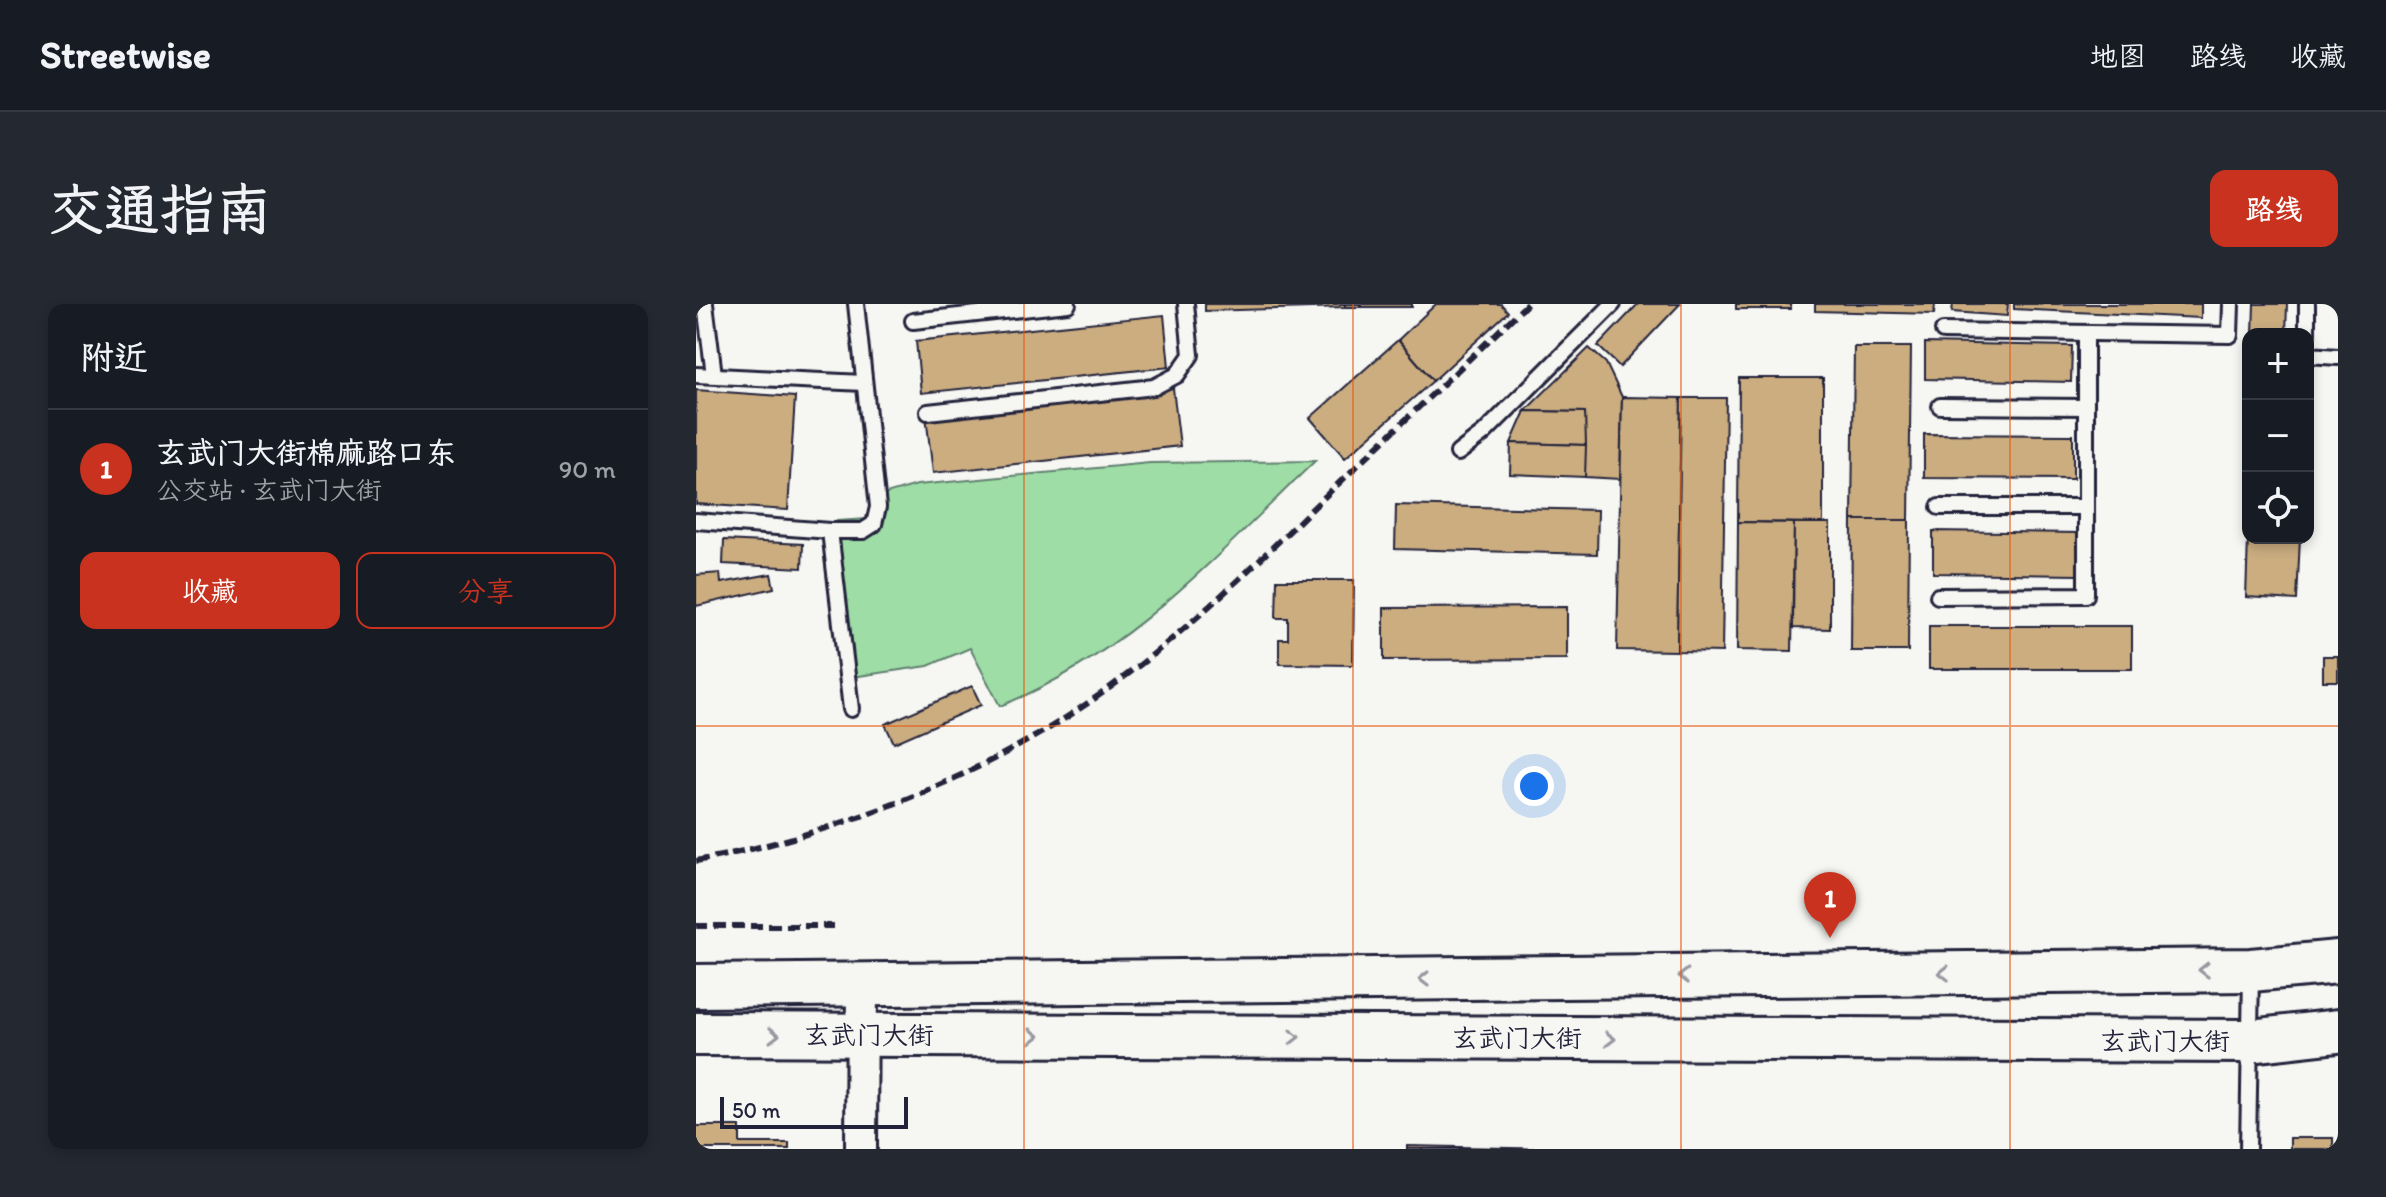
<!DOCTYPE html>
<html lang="zh">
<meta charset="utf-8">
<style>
:root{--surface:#171b24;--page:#242831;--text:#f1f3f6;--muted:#9ea1a6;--line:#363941;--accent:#c8321e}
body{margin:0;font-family:Itim,"LXGW WenKai TC",sans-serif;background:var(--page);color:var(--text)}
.controls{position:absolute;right:24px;top:24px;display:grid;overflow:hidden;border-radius:16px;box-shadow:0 4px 12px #0003}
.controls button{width:72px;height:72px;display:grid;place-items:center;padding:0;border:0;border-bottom:2px solid var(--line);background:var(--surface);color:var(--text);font:40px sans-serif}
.scale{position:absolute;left:24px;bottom:20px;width:188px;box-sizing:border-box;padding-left:8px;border:4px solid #22223b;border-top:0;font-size:22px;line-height:28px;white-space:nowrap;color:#22223b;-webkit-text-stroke:6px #f6f6f2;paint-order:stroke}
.you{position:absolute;left:838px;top:482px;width:28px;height:28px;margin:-20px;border:6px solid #fff;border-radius:50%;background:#1a73e8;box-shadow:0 0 0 12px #1a73e833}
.badge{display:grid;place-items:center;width:52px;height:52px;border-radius:50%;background:var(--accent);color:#fff;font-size:26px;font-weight:700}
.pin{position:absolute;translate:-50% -66px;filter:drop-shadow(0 2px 4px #0008)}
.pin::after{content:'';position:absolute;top:42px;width:28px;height:24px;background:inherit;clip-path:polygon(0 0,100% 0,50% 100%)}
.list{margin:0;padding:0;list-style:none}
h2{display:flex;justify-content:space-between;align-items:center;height:104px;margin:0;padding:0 32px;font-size:34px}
h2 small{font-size:26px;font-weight:400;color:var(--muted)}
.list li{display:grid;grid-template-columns:52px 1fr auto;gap:24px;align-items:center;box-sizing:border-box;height:120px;padding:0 32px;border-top:2px solid var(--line)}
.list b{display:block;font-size:30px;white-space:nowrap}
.list p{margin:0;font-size:26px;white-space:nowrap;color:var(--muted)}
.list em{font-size:26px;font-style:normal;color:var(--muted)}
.actions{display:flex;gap:16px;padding:24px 32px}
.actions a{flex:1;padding:18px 0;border:2px solid var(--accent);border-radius:16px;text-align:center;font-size:28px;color:var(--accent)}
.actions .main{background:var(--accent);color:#fff}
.icon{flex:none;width:44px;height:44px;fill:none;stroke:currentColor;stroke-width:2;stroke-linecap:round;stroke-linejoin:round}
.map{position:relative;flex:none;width:1642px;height:845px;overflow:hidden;border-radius:16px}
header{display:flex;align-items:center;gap:48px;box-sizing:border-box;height:112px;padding:0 40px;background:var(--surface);border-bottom:2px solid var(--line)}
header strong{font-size:38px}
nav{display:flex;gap:44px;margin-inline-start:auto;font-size:28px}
.intro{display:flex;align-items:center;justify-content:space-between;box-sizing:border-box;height:192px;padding:0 48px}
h1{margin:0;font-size:56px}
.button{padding:20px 36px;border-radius:16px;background:var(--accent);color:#fff;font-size:28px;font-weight:700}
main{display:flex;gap:48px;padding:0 48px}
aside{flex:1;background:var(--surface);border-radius:16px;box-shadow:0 4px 12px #0003}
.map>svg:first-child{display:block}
.green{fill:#9edda5;stroke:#608070;stroke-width:2}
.building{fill:#cbad80;stroke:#22223b;stroke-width:2}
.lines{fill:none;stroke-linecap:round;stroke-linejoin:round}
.lane-casing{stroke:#22223b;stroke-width:20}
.street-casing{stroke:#22223b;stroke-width:36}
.secondary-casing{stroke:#22223b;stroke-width:48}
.lane{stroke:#f6f6f2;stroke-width:14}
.street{stroke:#f6f6f2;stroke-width:30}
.secondary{stroke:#f6f6f2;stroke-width:42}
.rail{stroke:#22223b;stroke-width:6;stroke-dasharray:12 6;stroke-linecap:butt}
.oneway{stroke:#9797a0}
.grid{fill:none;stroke:#e8590c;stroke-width:2;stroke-opacity:0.55}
.labels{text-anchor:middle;stroke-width:8;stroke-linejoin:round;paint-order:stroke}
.street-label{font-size:26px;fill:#22223b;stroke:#f6f6f2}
</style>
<header>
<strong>Streetwise</strong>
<nav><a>地图</a><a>路线</a><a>收藏</a></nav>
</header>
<div class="intro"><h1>交通指南</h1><a class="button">路线</a></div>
<main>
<aside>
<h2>附近<small></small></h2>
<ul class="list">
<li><span class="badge">1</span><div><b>玄武门大街棉麻路口东</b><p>公交站 · 玄武门大街</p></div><em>90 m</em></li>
</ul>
<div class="actions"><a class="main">收藏</a><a>分享</a></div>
</aside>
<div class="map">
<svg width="1642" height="845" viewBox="0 0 1642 845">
<rect width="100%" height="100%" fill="#f6f6f2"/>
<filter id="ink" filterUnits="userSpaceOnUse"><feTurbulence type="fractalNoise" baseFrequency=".0125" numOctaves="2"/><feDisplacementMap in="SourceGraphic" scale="16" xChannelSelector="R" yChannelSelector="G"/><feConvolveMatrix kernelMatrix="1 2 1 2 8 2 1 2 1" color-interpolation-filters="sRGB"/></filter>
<g filter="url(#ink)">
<path class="green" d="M 619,157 C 523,249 430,353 304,402 L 274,344 L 232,362 L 155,373 L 141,217 L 172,215 L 183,192 L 221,181 L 454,159 Z"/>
<g class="building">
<polygon points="509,0 649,0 649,3 509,7"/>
<rect x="649" y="0" width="67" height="3"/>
<polygon points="740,0 805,0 812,8 737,77 702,36"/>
<polygon points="942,0 984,0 924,63 902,42"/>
<rect x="1040" y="0" width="55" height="5"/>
<polygon points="1119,0 1239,0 1238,10 1119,7"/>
<polygon points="1257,0 1312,0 1311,12 1256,8"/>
<polygon points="1318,0 1505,0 1505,14 1318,5"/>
<polygon points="1558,0 1591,0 1590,30 1557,30"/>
<polygon points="468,11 473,63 225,89 220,37"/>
<polygon points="702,36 737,77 649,154 614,114"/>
<polygon points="1229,39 1376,42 1375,78 1229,75"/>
<polygon points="1158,43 1215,43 1213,216 1156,216"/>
<polygon points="893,44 910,59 926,93 924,175 889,173 889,108 829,107"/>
<polygon points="1043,74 1127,74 1127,219 1042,218"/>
<polygon points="477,84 484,142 237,169 230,112"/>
<polygon points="0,86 99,93 92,206 0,200"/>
<polygon points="926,93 985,94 981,347 921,346"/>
<polygon points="985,94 1030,94 1026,348 981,347"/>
<polygon points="829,107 889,108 890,141 815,139"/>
<polygon points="1228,130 1377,131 1377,175 1228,174"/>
<polygon points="815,139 890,141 889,173 814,170"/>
<polygon points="700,201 902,206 901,250 699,245"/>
<polygon points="1156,216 1213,216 1212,347 1155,347"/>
<polygon points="1042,218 1098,219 1096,347 1041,346"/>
<polygon points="1098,219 1134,219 1134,325 1097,324"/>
<polygon points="1237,227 1383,229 1383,271 1237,269"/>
<polygon points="1552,234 1604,234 1601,296 1550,293"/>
<polygon points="28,236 107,240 106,264 27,260"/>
<polygon points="24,269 25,279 75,270 78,284 0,302 0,271"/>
<polygon points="581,276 658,276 657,361 583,360 583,335 592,335 592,314 580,314"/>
<polygon points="871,303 871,355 688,356 688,304"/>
<rect x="1233" y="322" width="203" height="43"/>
<rect x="1627" y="352" width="15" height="25"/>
<polygon points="276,382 285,401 198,439 189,420"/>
<polygon points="0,822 44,822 44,839 93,839 93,845 0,845"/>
<rect x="1594" y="834" width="43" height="11"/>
<polygon points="711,842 863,845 711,845"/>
</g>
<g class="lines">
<defs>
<g id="lane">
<polyline points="9,0 18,71"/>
<polyline points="217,17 372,0"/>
<polyline points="1247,27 1534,31 1535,0"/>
<polyline points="1611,30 1611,0"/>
<polyline points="1612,51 1642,53"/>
<polyline points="0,71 168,79"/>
<polyline points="1244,102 1390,103"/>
<polyline points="232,108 458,83 481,71 495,51 490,0"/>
<polyline points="762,149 788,129 917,0"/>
<polyline points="1243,203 1390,203"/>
<polyline points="0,217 134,227 167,227 178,220 182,203 160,0"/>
<polyline points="134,227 155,405"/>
<polyline points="1242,292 1390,291 1390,29"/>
<polyline points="1552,845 1555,669"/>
</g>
<polyline id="street" points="165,845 166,681"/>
<g id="secondary">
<polyline points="0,682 1555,666 1642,658"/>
<polyline points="0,730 1554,737 1642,727"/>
</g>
</defs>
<use href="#lane" class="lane-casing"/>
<use href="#street" class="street-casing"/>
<use href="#secondary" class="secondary-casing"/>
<use href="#lane" class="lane"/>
<use href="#street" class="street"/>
<use href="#secondary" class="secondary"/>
<g class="rail">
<path d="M 0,557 C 133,532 280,476 392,399 C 474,343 545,274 616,205 C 688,136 760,68 831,0"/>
<polyline points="0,622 138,622"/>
</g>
</g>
<defs><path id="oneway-chevron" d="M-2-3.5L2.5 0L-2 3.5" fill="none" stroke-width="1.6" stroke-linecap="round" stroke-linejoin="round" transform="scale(2)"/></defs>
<g class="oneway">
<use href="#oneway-chevron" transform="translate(1508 666) rotate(179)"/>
<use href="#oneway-chevron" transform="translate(1248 669) rotate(179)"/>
<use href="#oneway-chevron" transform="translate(988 672) rotate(179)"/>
<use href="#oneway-chevron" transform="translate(728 675) rotate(179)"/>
<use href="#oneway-chevron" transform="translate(78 731)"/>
<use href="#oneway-chevron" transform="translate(338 732)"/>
<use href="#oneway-chevron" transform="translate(598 733)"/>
<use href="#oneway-chevron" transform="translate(914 735)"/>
</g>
</g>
<path class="grid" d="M 328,0 L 328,845M 657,0 L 657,845M 985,0 L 985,845M 1314,0 L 1314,845M 0,422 L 1642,422"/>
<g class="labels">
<g class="street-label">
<text x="173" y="740">玄武门大街</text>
<text x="821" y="743">玄武门大街</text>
<text x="1469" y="746">玄武门大街</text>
</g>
</g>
</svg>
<div class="controls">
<button>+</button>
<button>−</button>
<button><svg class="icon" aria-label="locate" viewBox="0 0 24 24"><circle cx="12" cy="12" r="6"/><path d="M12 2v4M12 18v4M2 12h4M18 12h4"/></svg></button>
</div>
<div class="scale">50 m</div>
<div class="you"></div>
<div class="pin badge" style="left:1134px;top:634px">1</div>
</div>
</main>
